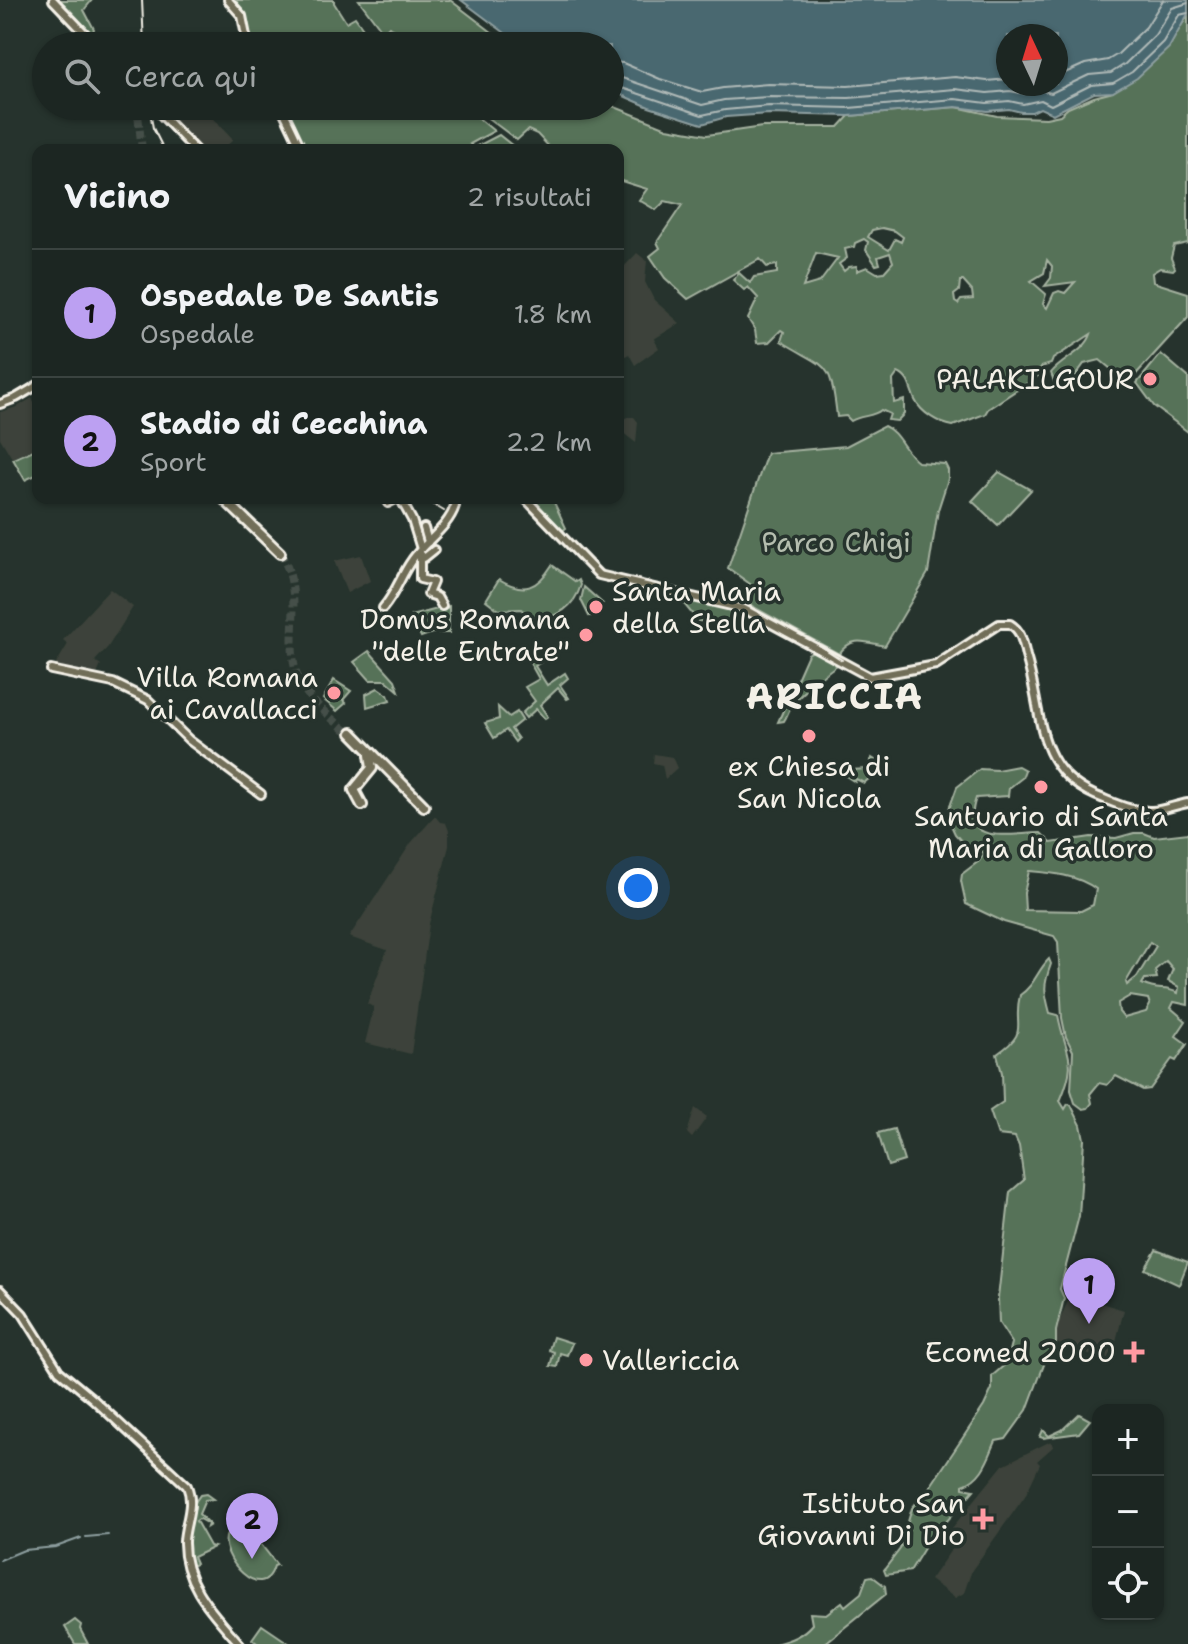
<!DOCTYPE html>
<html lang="it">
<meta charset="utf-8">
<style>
:root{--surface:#1c2622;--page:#252e2a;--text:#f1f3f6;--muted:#a0a5a5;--line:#3a4340;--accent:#bca0f2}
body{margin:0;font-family:"Shantell Sans",sans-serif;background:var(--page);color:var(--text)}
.controls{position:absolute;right:24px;bottom:24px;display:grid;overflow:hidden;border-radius:16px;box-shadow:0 2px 6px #0004}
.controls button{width:72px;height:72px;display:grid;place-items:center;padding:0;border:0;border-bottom:2px solid var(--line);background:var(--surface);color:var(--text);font:40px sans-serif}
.compass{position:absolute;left:996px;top:24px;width:72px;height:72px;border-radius:50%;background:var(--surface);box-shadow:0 2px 6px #0004;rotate:356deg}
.you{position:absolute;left:638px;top:888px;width:28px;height:28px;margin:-20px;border:6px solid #fff;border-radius:50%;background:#1a73e8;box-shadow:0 0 0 12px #1a73e833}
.badge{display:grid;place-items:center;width:52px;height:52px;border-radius:50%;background:var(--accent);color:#111;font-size:26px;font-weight:700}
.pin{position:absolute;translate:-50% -66px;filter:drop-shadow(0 2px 4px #0008)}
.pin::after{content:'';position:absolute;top:42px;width:28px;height:24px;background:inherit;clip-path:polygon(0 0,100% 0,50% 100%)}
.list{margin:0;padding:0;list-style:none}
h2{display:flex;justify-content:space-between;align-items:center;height:104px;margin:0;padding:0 32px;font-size:34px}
h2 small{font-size:26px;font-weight:400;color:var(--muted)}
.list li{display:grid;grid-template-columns:52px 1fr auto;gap:24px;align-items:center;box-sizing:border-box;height:128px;padding:0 32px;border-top:2px solid var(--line)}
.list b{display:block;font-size:30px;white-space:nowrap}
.list p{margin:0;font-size:26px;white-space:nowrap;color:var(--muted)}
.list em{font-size:26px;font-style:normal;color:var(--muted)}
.icon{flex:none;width:44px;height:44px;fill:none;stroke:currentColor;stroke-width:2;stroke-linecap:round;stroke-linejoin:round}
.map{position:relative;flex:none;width:1188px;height:1644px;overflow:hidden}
.search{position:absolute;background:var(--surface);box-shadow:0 2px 6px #0004;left:32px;top:32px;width:592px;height:88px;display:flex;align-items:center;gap:20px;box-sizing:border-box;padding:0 28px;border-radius:44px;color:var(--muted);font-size:30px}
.panel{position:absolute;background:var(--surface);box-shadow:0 2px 6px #0004;left:32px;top:144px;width:592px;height:360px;border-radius:16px}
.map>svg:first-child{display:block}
.built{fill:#3c433a}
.green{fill:#567259;stroke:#a5b2a0;stroke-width:2;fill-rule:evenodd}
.water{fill:#4a6870;stroke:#8e9fa0;stroke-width:2;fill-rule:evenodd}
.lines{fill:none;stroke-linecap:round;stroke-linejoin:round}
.shore{stroke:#b0bab8;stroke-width:2}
.stream{stroke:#8e9fa0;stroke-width:2}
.highway-tunnel{stroke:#455049;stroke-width:8;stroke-dasharray:8 4;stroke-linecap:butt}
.major-casing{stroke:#f4f1e8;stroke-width:12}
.highway-casing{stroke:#f4f1e8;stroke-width:14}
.major{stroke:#716e59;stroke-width:6}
.highway{stroke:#716e59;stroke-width:8}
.rail{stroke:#f4f1e8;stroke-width:2}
.poi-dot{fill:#ff9aa2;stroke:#26332d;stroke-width:3}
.labels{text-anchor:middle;stroke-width:7;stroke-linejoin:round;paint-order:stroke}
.poi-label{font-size:28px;fill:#f4f1e8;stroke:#26332d;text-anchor:end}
.park-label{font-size:28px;fill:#b5beaf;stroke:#26332d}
.district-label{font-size:36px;font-weight:bold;letter-spacing:2px;fill:#f4f1e8;stroke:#26332d}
</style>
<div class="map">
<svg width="1188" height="1644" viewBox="0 0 1188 1644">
<rect width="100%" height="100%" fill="#26332d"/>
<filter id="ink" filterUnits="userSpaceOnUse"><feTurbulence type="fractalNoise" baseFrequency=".0125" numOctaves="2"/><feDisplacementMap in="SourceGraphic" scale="16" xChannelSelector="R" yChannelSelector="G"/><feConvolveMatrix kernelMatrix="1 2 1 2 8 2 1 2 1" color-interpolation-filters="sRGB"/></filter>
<g filter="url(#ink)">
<g class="built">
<polygon points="183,106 201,106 233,140 222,150 200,150 167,117"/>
<polygon points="637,253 647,261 645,282 654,300 680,323 654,339 659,348 635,365 629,354 618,360 618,273"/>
<polygon points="32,398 38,409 38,447 12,458 0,438 0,412 17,407"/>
<polygon points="627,417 634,417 638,422 636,443 618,429 618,422"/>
<polygon points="361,555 370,581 347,593 334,561"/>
<polygon points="110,589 133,607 108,647 95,661 101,665 96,677 58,667 56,664 68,644 63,640"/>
<polygon points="654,754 672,757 677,768 665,779 662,765 653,763"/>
<polygon points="435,816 440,822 446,823 449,831 449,846 429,924 411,1054 365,1043 374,1007 367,1004 387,950 349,937 411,843"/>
<polygon points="695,1108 707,1117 692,1138 687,1133"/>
<polygon points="1071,1294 1124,1310 1115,1345 1106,1361 1056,1343 1055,1331"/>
<polygon points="1051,1441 1054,1446 1037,1461 1040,1464 1025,1496 972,1570 964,1593 955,1598 930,1580 958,1540 948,1533 1003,1465"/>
</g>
<g class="green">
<polygon points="57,0 92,0 84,10 94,29 91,35"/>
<path d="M 233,0 L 334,0 L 334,3 L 346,22 L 355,17 L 372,41 L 377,32 L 391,46 L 250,46 C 250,29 245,12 233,0 Z"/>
<polygon points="359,0 450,0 510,46 416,46 389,26 383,32"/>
<path d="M 1188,14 L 1188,243 L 1174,246 L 1171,258 L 1175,268 L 1173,270 L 1160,268 L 1152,273 L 1153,282 L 1188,293 L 1188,317 L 1128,383 L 1100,360 L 1084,364 L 1071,382 L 1056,387 L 1051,373 C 1062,359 1086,351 1091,334 L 1053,359 L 1051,364 L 1041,367 L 1038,376 L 988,409 L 985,414 L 953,426 C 940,424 921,413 915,400 C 910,389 910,378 898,373 L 893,380 L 894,403 L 904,400 L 904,414 L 897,421 L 888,420 L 890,414 L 881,410 C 873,417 861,415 851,421 L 846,416 L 837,417 C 831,358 827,370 781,341 L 784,332 L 781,330 L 769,342 L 757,343 L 755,330 L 748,319 L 758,298 L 748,287 L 744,290 L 733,280 L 739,273 L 750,283 L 754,277 L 777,273 L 777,265 L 767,267 L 760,259 L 688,299 L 665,278 L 650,256 L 660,248 L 657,242 L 682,205 L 665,201 L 656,210 L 639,200 L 647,189 L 618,180 L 618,150 L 552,150 L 537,134 L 528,130 L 517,140 L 472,106 L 610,105 L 667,128 L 707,135 L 762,127 L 839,127 L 849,116 L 956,107 L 997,116 L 1046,118 L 1060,115 L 1068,108 L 1094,97 L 1113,92 L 1184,22 ZM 882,228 L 895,231 L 903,237 L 901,242 L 895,239 L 889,250 L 868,237 L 872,230 ZM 864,239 L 868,242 L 866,250 L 876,265 L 880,264 L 878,257 L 890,253 L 893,262 L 884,272 L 877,273 L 867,267 L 857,271 L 857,266 L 849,267 L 844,271 L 839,264 L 847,258 L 845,249 L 854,247 L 855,243 ZM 816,253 L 838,258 L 820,282 L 803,287 ZM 1047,260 L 1052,266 L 1051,278 L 1045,286 L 1075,282 L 1065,293 L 1059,291 L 1054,293 L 1047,308 L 1043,304 L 1046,294 L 1031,281 L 1044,273 ZM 960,281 L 963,281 L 972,291 L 973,299 L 961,300 L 958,304 L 955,302 L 954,295 L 959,291 Z"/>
<polygon points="285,106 464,106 494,131 470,144 474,148 499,135 518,150 304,150"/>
<polygon points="1161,354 1188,377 1188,432 1154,406 1137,383"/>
<path d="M 884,426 C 899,432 904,452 918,462 L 945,464 L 948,470 L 948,479 L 938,510 L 928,573 L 885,646 C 865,642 852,635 839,654 L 750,605 L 737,601 L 750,584 L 728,568 L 767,453 L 846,446 Z"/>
<polygon points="38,448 38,474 25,480 13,459"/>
<polygon points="999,472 1031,490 998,525 972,501"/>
<polygon points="529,498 552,498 566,528 561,532"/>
<path d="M 552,565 L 576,582 L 579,580 L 581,585 C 574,608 558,616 535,622 L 521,609 L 499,610 L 486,600 L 499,579 C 524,594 537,589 552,565 Z"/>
<polygon points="584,587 602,603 592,604 596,612 594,615 589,616 581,600"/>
<path d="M 685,598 L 746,612 L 737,630 C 723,629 711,621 698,621 L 684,604 Z"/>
<polygon points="449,606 449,633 432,633 421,637 411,616"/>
<path d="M 815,650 L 839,664 C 830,669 799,695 792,705 C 789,709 788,715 784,721 L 778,722 L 808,654 Z"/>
<polygon points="369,651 395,680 399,691 386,680 370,680 354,662"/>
<polygon points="539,658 541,662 535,666 547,685 565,673 568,678 560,685 569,698 567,699 558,688 540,705 548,717 545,719 536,709 526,718 522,713 535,701 525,687 539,679 530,663"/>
<polygon points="334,680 351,691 343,700 346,703 337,711 323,699"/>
<polygon points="378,688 388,695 390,700 367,707 366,694"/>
<polygon points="498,707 509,717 517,712 522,720 511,729 518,739 515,742 506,730 494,738 485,723 499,719"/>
<polygon points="872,758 882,764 869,773 871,777 864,783 856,779 855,782 846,776 849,773 854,775 852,770 867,769"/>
<path d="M 1018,766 L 1025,770 L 1022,778 L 1009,788 L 1008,796 L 976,798 C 959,847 1011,833 1041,833 L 1051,843 L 1091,837 L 1116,838 L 1134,833 L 1144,833 L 1154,837 L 1188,833 L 1188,1005 L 1174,1002 L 1171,1008 L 1186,1021 L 1176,1036 L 1187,1044 L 1176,1061 L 1172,1059 L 1150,1089 L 1143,1090 L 1116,1076 L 1107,1085 L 1099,1083 L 1090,1094 L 1092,1103 L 1088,1108 L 1083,1109 L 1075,1103 L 1071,1090 L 1073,1051 L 1066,1037 L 1062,1018 L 1058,942 L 1054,936 L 1004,922 L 966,904 L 961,881 L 962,874 L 979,861 L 984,854 L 980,849 L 963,843 L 955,834 L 950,823 L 949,809 L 957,787 L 980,769 L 997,770 ZM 1029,871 C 1053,873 1077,875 1096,889 L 1093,905 L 1081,911 L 1025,910 L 1024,893 ZM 1150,942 L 1156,946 L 1137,977 L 1127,985 L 1126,982 ZM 1166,961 L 1173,969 L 1168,981 L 1179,987 L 1178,993 C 1163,985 1160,993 1142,984 L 1145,979 L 1157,978 L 1155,970 ZM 1130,996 L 1148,999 L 1150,1005 L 1146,1012 L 1124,1018 L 1119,1012 L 1118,1003 Z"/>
<path d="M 1049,959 L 1051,964 C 1043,986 1044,991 1050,1013 L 1058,1015 C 1066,1057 1079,1057 1060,1101 L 1065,1109 L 1068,1104 L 1071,1105 L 1081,1125 L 1084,1139 L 1079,1216 L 1060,1289 L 1064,1298 L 1056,1331 L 1056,1343 L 1045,1362 L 1027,1410 L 1006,1439 L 996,1441 C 988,1459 983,1478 963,1485 L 963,1488 L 974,1490 L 926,1545 L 910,1571 L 886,1575 L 884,1570 L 900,1549 L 912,1508 L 930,1487 L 984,1406 L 992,1389 L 992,1376 L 1007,1363 L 1012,1343 L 999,1323 L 998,1298 L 1010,1192 L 1024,1180 L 1019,1146 L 1015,1137 L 998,1135 L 990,1111 L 1003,1102 L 1002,1073 L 997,1054 C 1031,1031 1012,1027 1020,995 C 1034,986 1037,971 1049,959 Z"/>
<polygon points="894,1129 904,1161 888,1166 878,1133"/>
<polygon points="1156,1250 1188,1262 1179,1285 1145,1269"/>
<polygon points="553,1337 572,1343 567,1355 560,1353 557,1367 550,1366 554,1352 549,1350"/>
<polygon points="1079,1414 1090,1420 1079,1433 1043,1438 1040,1437 1043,1430 1049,1436 1062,1430"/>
<path d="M 206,1494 L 213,1499 L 205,1500 L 199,1514 L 210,1525 L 207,1527 L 208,1524 L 199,1519 L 196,1521 L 210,1546 L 214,1547 L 193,1557 L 196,1564 L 191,1566 C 186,1546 185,1512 200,1495 Z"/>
<path d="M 242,1528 L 252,1533 L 277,1565 L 274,1566 C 263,1606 217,1556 227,1534 Z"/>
<path d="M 872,1576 L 885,1586 L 886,1594 L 824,1644 L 775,1644 C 790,1640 802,1636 812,1624 L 810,1613 L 826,1614 L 842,1602 L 845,1606 L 861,1593 L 867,1577 Z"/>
<polygon points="75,1620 81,1625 80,1629 88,1644 75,1644 65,1627"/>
<polygon points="262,1625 290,1644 258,1644 252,1639"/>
</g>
<path class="water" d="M 461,0 L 1188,0 L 1188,14 L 1169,48 L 1137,78 L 1113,92 L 1094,93 L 1053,114 L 1040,108 L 1032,112 L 1021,112 L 1009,109 L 988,111 L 956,107 L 849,116 L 769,114 L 726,117 L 702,124 L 649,107 L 610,90 L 610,46 L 528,46 L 505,33 ZM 1056,36 L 1056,84 L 1008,84 L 1008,36 Z"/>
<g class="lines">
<g class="shore">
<polyline points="610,62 623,63 660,79 702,92 723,88 768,84 848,86 955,77 987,81 1008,79"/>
<polyline points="610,74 702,105 724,100 768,97 849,98 955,89 987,93 1010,91 1026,94 1040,90 1051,93 1089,75 1111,73 1125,64 1155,35 1172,8 1188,3"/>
<polyline points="1056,77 1085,64 1108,60 1118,54 1146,27 1163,0"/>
<polyline points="610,84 702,115 725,110 769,106 849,108 955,99 987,103 1009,101 1023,104 1041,100 1051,105 1091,85 1113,83 1132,72 1163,42 1179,15 1188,13"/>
</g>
<g class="stream">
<polyline points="86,1537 108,1535"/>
<polyline points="0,1560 24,1550 56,1547 81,1538"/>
</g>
<g class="highway-tunnel">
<polyline points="137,106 142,150"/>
<path d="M 280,553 C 307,595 282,641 299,681 C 306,698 336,722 350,734"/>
</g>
<defs>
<g id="major">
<polyline points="53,0 97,46"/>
<polyline points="228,0 242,16 248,46"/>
<polyline points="153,106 195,150"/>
<polyline points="281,106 302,150"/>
<polyline points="0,404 16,398 38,385"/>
<polyline points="400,498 412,520 421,549"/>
<path d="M 525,498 L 599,575 L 744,609 L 870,677 L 936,665 L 999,624 L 1010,624 C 1022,631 1023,644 1026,656 C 1044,715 1033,773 1104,799 C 1119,805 1135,812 1152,811 C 1164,810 1176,805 1188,803"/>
<polyline points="388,503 398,498"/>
<polyline points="424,528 428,542"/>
<polyline points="420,553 424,558 434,550"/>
<polyline points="420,555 420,579 433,582 428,594 437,597 442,606"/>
<path d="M 383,608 C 396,593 401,575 412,560 C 425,541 448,528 455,506"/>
<polyline points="51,670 113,683 148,700 189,740 261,794"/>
<path d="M 0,1290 L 23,1314 L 59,1371 L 93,1399 L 187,1486 C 195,1505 185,1522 184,1541 C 183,1585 214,1614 240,1644"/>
</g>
<g id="highway">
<polyline points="223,498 280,553"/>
<polyline points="352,733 424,806"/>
<polyline points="362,805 354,790 372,768 370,755"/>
</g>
</defs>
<use href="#major" class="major-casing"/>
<use href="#highway" class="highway-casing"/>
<use href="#major" class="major"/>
<use href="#highway" class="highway"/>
<g class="rail">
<polyline points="142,0 144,46"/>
<polyline points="149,106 153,128 164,150"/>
<polyline points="422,498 444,511"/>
<polyline points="819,645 842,660"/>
</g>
</g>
</g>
<g class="poi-dot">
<circle cx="1150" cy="379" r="8"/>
<circle cx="596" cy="607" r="8"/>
<circle cx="586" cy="635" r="8"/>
<circle cx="334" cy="693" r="8"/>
<circle cx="809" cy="736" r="8"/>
<circle cx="1041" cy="787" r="8"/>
<path d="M1130 1340h8v8h8v8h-8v8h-8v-8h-8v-8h8z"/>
<circle cx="586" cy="1360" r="8"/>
<path d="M979 1507h8v8h8v8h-8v8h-8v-8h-8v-8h8z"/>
</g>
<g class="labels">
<g class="poi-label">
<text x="1134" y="389">PALAKILGOUR</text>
<text x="612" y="601" text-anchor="start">Santa Maria<tspan x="612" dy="32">della Stella</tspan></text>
<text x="570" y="629">Domus Romana<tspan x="570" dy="32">"delle Entrate"</tspan></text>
<text x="318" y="687">Villa Romana<tspan x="318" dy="32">ai Cavallacci</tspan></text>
<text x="809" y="776" text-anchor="middle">ex Chiesa di<tspan x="809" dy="32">San Nicola</tspan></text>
<text x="1041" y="826" text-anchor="middle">Santuario di Santa<tspan x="1041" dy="32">Maria di Galloro</tspan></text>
<text x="1116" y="1362">Ecomed 2000</text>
<text x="602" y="1370" text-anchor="start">Vallericcia</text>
<text x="965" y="1513">Istituto San<tspan x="965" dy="32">Giovanni Di Dio</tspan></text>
</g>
<g class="park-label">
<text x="836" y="552">Parco Chigi</text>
</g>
<g class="district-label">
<text x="835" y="709">ARICCIA</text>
</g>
</g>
</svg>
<div class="controls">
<button>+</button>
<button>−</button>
<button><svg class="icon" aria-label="locate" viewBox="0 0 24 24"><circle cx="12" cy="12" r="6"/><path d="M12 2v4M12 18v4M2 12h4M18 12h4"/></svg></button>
</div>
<svg class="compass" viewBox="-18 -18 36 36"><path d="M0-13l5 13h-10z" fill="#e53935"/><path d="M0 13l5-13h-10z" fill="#a0a5a5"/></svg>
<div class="you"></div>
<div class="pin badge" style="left:1089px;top:1324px">1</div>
<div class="pin badge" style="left:252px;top:1559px">2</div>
<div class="search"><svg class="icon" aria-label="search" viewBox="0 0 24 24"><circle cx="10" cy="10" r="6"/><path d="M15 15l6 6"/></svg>Cerca qui</div>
<section class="panel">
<h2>Vicino<small>2 risultati</small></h2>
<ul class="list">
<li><span class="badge">1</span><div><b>Ospedale De Santis</b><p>Ospedale</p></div><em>1.8 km</em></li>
<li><span class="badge">2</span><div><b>Stadio di Cecchina</b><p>Sport</p></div><em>2.2 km</em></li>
</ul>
</section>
</div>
